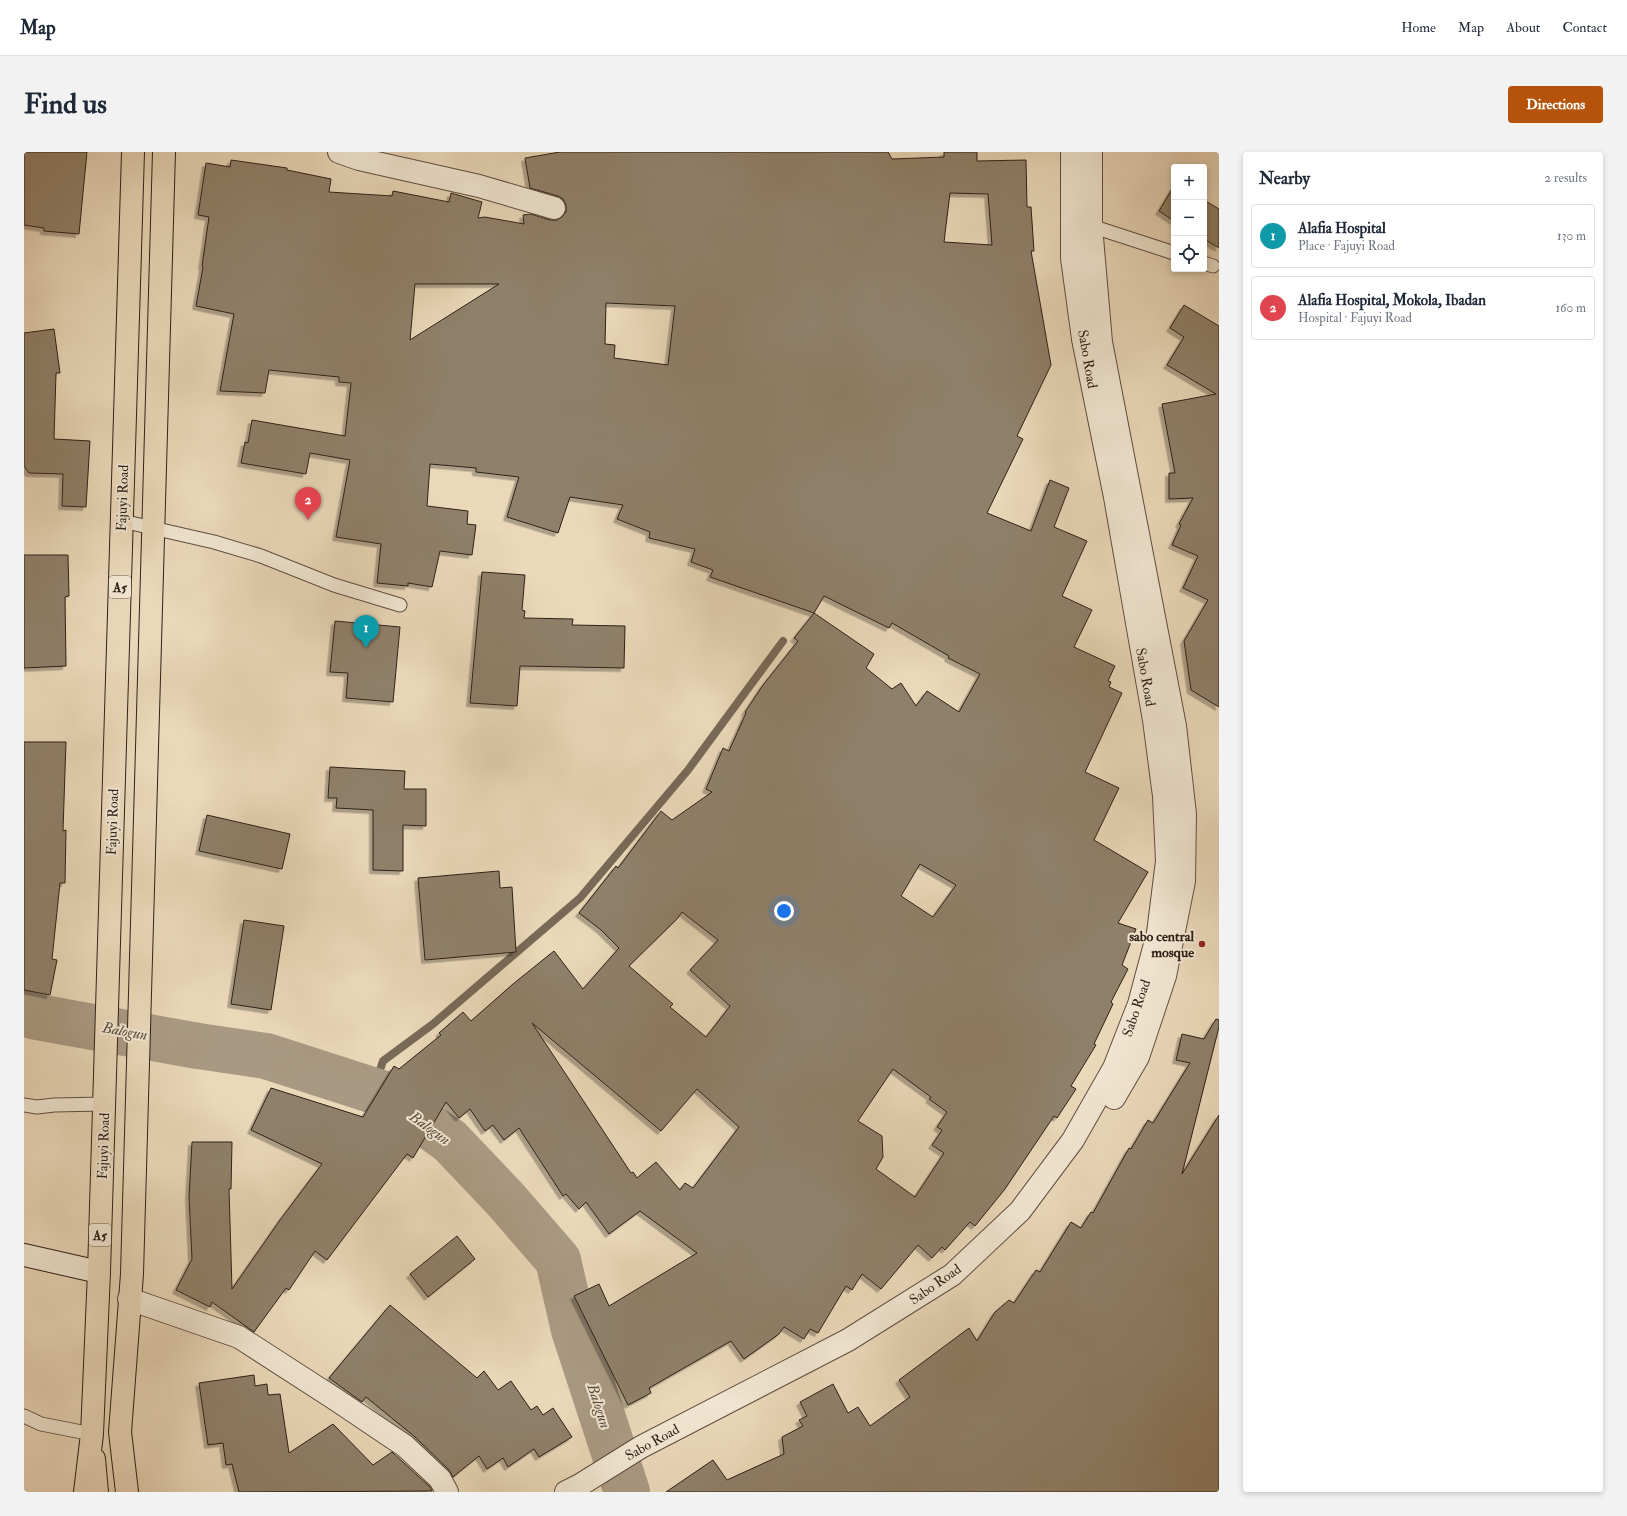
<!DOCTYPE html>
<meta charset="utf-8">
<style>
:root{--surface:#fff;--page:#f2f2f3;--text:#1f2937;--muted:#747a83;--line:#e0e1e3;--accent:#b45309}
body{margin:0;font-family:"IM FELL Double Pica",serif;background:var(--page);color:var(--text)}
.controls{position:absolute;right:12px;top:12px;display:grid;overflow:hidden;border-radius:4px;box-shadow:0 2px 6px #0003}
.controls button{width:36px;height:36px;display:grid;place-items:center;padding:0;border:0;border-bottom:1px solid var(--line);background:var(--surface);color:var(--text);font:20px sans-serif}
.you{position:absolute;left:760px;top:759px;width:14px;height:14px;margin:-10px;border:3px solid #fff;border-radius:50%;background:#1a73e8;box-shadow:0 0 0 6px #1a73e833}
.badge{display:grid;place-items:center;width:26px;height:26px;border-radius:50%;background:var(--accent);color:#fff;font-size:13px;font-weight:700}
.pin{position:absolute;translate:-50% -33px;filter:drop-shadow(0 1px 2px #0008)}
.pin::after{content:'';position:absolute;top:21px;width:14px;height:12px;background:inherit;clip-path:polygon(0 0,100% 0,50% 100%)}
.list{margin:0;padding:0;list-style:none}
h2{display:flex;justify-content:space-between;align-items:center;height:52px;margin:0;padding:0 16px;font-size:17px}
h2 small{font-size:13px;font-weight:400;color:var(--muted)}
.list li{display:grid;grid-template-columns:26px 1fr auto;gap:12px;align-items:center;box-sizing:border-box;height:64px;margin:0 8px 8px;padding:0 8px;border:1px solid var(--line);border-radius:4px}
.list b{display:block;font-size:15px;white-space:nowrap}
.list p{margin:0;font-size:13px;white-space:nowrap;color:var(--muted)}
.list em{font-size:13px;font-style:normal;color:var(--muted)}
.icon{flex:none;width:22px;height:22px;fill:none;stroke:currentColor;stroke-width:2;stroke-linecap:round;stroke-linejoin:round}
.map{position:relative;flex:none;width:1195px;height:1340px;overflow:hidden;border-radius:4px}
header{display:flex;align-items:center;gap:24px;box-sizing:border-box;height:56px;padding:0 20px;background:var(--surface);border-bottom:1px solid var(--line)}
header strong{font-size:19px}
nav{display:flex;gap:22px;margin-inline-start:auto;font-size:14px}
.intro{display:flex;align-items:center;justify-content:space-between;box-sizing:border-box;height:96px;padding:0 24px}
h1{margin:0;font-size:28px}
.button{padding:10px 18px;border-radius:4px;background:var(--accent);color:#fff;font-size:14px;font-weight:700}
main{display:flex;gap:24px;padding:0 24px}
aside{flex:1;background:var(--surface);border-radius:4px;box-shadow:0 2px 6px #0003}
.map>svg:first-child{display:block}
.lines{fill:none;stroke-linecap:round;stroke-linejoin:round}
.stream{stroke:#796957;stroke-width:8}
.river{stroke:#aa9982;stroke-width:46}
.building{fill:#90806b;stroke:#2f2017;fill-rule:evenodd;filter:url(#shadow)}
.lane-casing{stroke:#5e4e40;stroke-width:15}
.street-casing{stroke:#5e4e40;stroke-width:24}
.secondary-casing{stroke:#2f2017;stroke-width:24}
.primary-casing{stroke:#2f2017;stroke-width:24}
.highway-casing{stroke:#2f2017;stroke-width:24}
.lane{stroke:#f1e6d2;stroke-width:13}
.street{stroke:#f1e6d2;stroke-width:22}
.secondary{stroke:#f1e6d2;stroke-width:22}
.primary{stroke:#ead8b9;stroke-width:22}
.highway{stroke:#ead8b9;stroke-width:22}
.poi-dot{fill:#8f2418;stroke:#f1e6d2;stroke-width:1.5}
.labels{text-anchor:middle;stroke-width:4;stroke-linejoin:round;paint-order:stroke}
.shield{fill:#f1e6d2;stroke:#695b4f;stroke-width:1}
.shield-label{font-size:13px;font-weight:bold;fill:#2f2017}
.street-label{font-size:14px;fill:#2f2017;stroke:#f1e6d2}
.poi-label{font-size:14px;font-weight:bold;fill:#2f2017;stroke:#f1e6d2;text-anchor:end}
.water-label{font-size:15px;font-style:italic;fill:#5a4a3c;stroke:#f1e6d2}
</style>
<header>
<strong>Map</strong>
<nav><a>Home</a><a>Map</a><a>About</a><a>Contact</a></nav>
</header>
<div class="intro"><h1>Find us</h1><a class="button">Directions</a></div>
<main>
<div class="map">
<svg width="1195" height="1340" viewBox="0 0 1195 1340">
<defs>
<filter id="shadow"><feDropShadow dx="-3.5" dy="3.5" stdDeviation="0" flood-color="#0004"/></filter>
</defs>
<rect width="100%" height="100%" fill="#ead8b9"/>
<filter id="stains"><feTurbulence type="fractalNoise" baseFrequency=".005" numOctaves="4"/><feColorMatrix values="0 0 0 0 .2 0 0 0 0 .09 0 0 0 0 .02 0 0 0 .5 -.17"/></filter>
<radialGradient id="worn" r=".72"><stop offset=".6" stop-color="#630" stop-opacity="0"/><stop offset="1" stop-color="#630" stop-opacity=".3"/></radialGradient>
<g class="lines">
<polyline class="stream" points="349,939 359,909 409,872 556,746 664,618 759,489"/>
<polyline class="river" points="0,861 8,864 174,894 242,904 360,942 426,989 482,1048 534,1108 550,1178 603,1340"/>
</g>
<g class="building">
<polygon points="0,0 63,0 55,82 20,79 20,76 0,73"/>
<path d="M 536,0 L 864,0 L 868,7 L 920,5 L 920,0 L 953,0 L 953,9 L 1002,8 L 1003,55 L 1007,55 L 1010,99 L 1007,99 L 1027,213 L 993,284 L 999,287 L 963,361 L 1007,379 L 1026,328 L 1045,336 L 1030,375 L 1063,389 L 1038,444 L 1068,458 L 1050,495 L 1091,514 L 1084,529 L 1087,530 L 1085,535 L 1098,541 L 1061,620 L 1095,636 L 1070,688 L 1124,720 L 1094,771 L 1112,777 L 1098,813 L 1104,817 L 1087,850 L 1089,852 L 1070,892 L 1072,893 L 1047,934 L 1052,937 L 1033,966 L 1030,964 L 981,1037 L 951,1074 L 946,1070 L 921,1098 L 918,1095 L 908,1106 L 894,1093 L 857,1137 L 838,1122 L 828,1138 L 822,1134 L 794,1181 L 786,1177 L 780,1187 L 760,1175 L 755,1182 L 720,1207 L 707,1189 L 625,1236 L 627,1241 L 604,1253 L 550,1144 L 575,1132 L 585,1154 L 673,1101 L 616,1059 L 585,1082 L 562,1050 L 555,1057 L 542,1042 L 539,1044 L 495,976 L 480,988 L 469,973 L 461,979 L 446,957 L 435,966 L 422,950 L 389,1006 L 383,1002 L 303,1108 L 291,1099 L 265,1138 L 262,1136 L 230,1180 L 188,1150 L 186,1155 L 152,1138 L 168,1107 L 165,1045 L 168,990 L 208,990 L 207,1037 L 205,1037 L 208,1137 L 256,1068 L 298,1012 L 227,978 L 247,936 L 339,965 L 370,914 L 375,917 L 417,883 L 415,881 L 439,860 L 447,869 L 489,832 L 530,799 L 559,837 L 595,796 L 576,777 L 555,761 L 592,714 L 594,716 L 637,659 L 648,668 L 688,640 L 682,637 L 699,596 L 705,599 L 722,561 L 721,560 L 739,533 L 774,489 L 770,486 L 790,461 L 686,425 L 689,418 L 667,410 L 671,397 L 625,386 L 626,380 L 593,367 L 599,353 L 546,345 L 534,381 L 483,365 L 495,325 L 452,320 L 452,316 L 406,312 L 403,354 L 444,359 L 443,372 L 452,373 L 448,403 L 416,399 L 408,435 L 384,431 L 384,434 L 353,431 L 357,392 L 312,385 L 326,308 L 286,301 L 282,322 L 217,311 L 221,290 L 224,291 L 228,268 L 321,284 L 327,231 L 315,230 L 315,225 L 245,218 L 241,241 L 196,239 L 210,162 L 172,154 L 179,115 L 178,114 L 185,65 L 174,63 L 182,11 L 206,15 L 207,8 L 263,16 L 263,18 L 307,27 L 305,40 L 368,44 L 369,39 L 425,50 L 427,41 L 458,50 L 454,66 L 461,65 L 500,72 L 499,63 L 507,62 L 526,68 L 533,68 L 538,65 L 542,60 L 542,53 L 539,47 L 534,44 L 506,36 L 501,6 ZM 926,41 L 964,42 L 968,93 L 920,90 ZM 391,132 L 475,132 L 386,188 ZM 582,151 L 651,154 L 644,213 L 590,206 L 591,193 L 581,192 ZM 800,444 L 865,476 L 868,471 L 925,504 L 924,506 L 956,522 L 935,560 L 903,539 L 892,554 L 877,531 L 868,537 L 842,516 L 850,502 L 790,461 ZM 896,712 L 932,733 L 909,765 L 877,744 ZM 658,760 L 694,788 L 666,818 L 706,854 L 682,885 L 646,855 L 649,852 L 605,814 L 654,766 ZM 508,871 L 637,979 L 673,937 L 715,975 L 669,1036 L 661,1031 L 656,1038 L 632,1010 L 613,1026 L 609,1020 L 607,1021 ZM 869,917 L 907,945 L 905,947 L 923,960 L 913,975 L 918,978 L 908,993 L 920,1001 L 891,1045 L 852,1017 L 859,1005 L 858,984 L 834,969 Z"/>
<polygon points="1150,34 1150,69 1135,59"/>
<polygon points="1180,48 1195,57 1195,96 1180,87"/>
<polygon points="1160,153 1195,174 1195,555 1167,538 1160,489 1184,448 1159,436 1174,404 1148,393 1157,373 1155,372 1169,346 1145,347 1145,321 1151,321 1138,252 1192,242 1143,213 1160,185 1146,176"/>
<polygon points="30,177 36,221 32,221 30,287 66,289 62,355 38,354 39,322 5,321 0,314 0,181"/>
<polygon points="0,403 44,403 45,444 41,445 42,514 0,516"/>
<polygon points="458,420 501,423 498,458 501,459 500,466 549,467 548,473 601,474 600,516 496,514 493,554 446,551"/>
<polygon points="311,469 376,475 369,550 322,546 324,521 306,520"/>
<polygon points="0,590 42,590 39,679 42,678 41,731 36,731 28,807 33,808 26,843 0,838"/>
<polygon points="306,615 381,619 380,637 402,637 402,674 379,673 379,719 349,718 349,658 312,656 313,646 304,646"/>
<polygon points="183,663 266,682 258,717 175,699"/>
<polygon points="475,719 476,736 488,735 492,800 401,808 394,726"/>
<polygon points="220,768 260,774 247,858 207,852"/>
<polygon points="1192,867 1195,868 1195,875 1158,1022 1195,963 1195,1340 642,1340 689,1308 703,1328 760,1302 758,1285 779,1274 775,1268 783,1264 776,1250 809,1232 824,1261 834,1255 846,1274 886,1245 875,1228 945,1176 953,1189 971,1160 985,1148 990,1151 1012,1118 1016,1120 1047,1070 1057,1076 1067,1060 1069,1061 1105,996 1107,997 1124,968 1129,971 1166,911 1152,908 1158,882 1180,887"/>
<polygon points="433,1084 451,1107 404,1145 386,1122"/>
<polygon points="366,1153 453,1226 460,1219 474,1238 487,1229 507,1258 513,1254 519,1263 529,1256 548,1285 515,1305 510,1297 484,1315 479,1306 463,1317 455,1304 429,1325 425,1318 391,1285 342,1245 338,1250 305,1226"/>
<polygon points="230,1223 231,1234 243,1232 244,1243 256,1242 265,1301 309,1272 349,1313 368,1300 406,1335 408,1339 215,1340 208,1312 202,1313 199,1291 184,1293 175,1231"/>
</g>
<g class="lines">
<defs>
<g id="lane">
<polyline points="1067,74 1150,101"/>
<polyline points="1180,111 1189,114"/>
<polyline points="98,369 190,390 237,404 310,433 376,453"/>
<polyline points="0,953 13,955 30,953 80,952"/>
<polyline points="0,1264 17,1272 68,1282"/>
</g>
<g id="street">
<polyline points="315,0 335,7 455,34 530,56"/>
<polyline points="1067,0 1067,74 1077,190 1151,574 1161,662 1160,729 1141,824 1114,905 1090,946"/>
<polyline points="105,1147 215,1185 311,1247 381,1294 416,1327 423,1340"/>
<polyline points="542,1340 556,1333 617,1295 824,1188 928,1123 996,1059 1049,988 1090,916 1115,852 1134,781 1143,709 1140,644 1130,568 1091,345 1059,187 1048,106 1048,0"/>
</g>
<polyline id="secondary" points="0,1103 75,1120"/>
<polyline id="primary" points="70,1307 73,1340"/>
<g id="highway">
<polyline points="61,1340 68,1282 75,1120 109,0"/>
<polyline points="103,1340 96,1280 108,1122 140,0"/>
</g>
</defs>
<use href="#lane" class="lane-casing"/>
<use href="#street" class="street-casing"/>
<use href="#secondary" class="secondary-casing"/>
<use href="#primary" class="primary-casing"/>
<use href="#highway" class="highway-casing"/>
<use href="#lane" class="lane"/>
<use href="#street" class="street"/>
<use href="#secondary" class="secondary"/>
<use href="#primary" class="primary"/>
<use href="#highway" class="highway"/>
</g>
<circle class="poi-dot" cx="1178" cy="792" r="4"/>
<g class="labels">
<g class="shield">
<rect x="85" y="424" width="22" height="22" rx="3"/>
<rect x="65" y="1072" width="22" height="22" rx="3"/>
</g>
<g class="shield-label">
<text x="96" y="440">A5</text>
<text x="76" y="1088">A5</text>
</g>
<g class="street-label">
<text transform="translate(1064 207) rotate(80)" y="5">Sabo Road</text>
<text transform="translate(98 346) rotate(-88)" y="5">Fajuyi Road</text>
<text transform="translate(1122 525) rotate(80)" y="5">Sabo Road</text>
<text transform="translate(88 670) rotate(-88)" y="5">Fajuyi Road</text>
<text transform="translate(1112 856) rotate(-71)" y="5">Sabo Road</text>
<text transform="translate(79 994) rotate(-88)" y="5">Fajuyi Road</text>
<text transform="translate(911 1132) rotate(-35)" y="5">Sabo Road</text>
<text transform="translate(628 1290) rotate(-29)" y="5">Sabo Road</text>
</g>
<g class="poi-label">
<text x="1170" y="789">sabo central<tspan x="1170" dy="16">mosque</tspan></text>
</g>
<g class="water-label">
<text transform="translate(101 879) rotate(10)" y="5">Balogun</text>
<text transform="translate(406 976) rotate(36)" y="5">Balogun</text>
<text transform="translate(575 1254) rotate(72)" y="5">Balogun</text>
</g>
</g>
<rect width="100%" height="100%" filter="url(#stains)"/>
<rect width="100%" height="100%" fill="url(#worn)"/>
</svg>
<div class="controls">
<button>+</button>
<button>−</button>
<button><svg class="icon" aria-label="locate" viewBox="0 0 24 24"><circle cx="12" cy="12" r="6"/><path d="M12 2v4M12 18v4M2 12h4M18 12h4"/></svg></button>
</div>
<div class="you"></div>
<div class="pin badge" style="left:342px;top:496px;background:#0f9aa8">1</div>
<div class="pin badge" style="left:284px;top:368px;background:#e0444e">2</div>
</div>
<aside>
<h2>Nearby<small>2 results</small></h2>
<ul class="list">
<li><span class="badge" style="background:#0f9aa8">1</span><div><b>Alafia Hospital</b><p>Place · Fajuyi Road</p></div><em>130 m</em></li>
<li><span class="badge" style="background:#e0444e">2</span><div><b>Alafia Hospital, Mokola, Ibadan</b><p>Hospital · Fajuyi Road</p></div><em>160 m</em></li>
</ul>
</aside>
</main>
